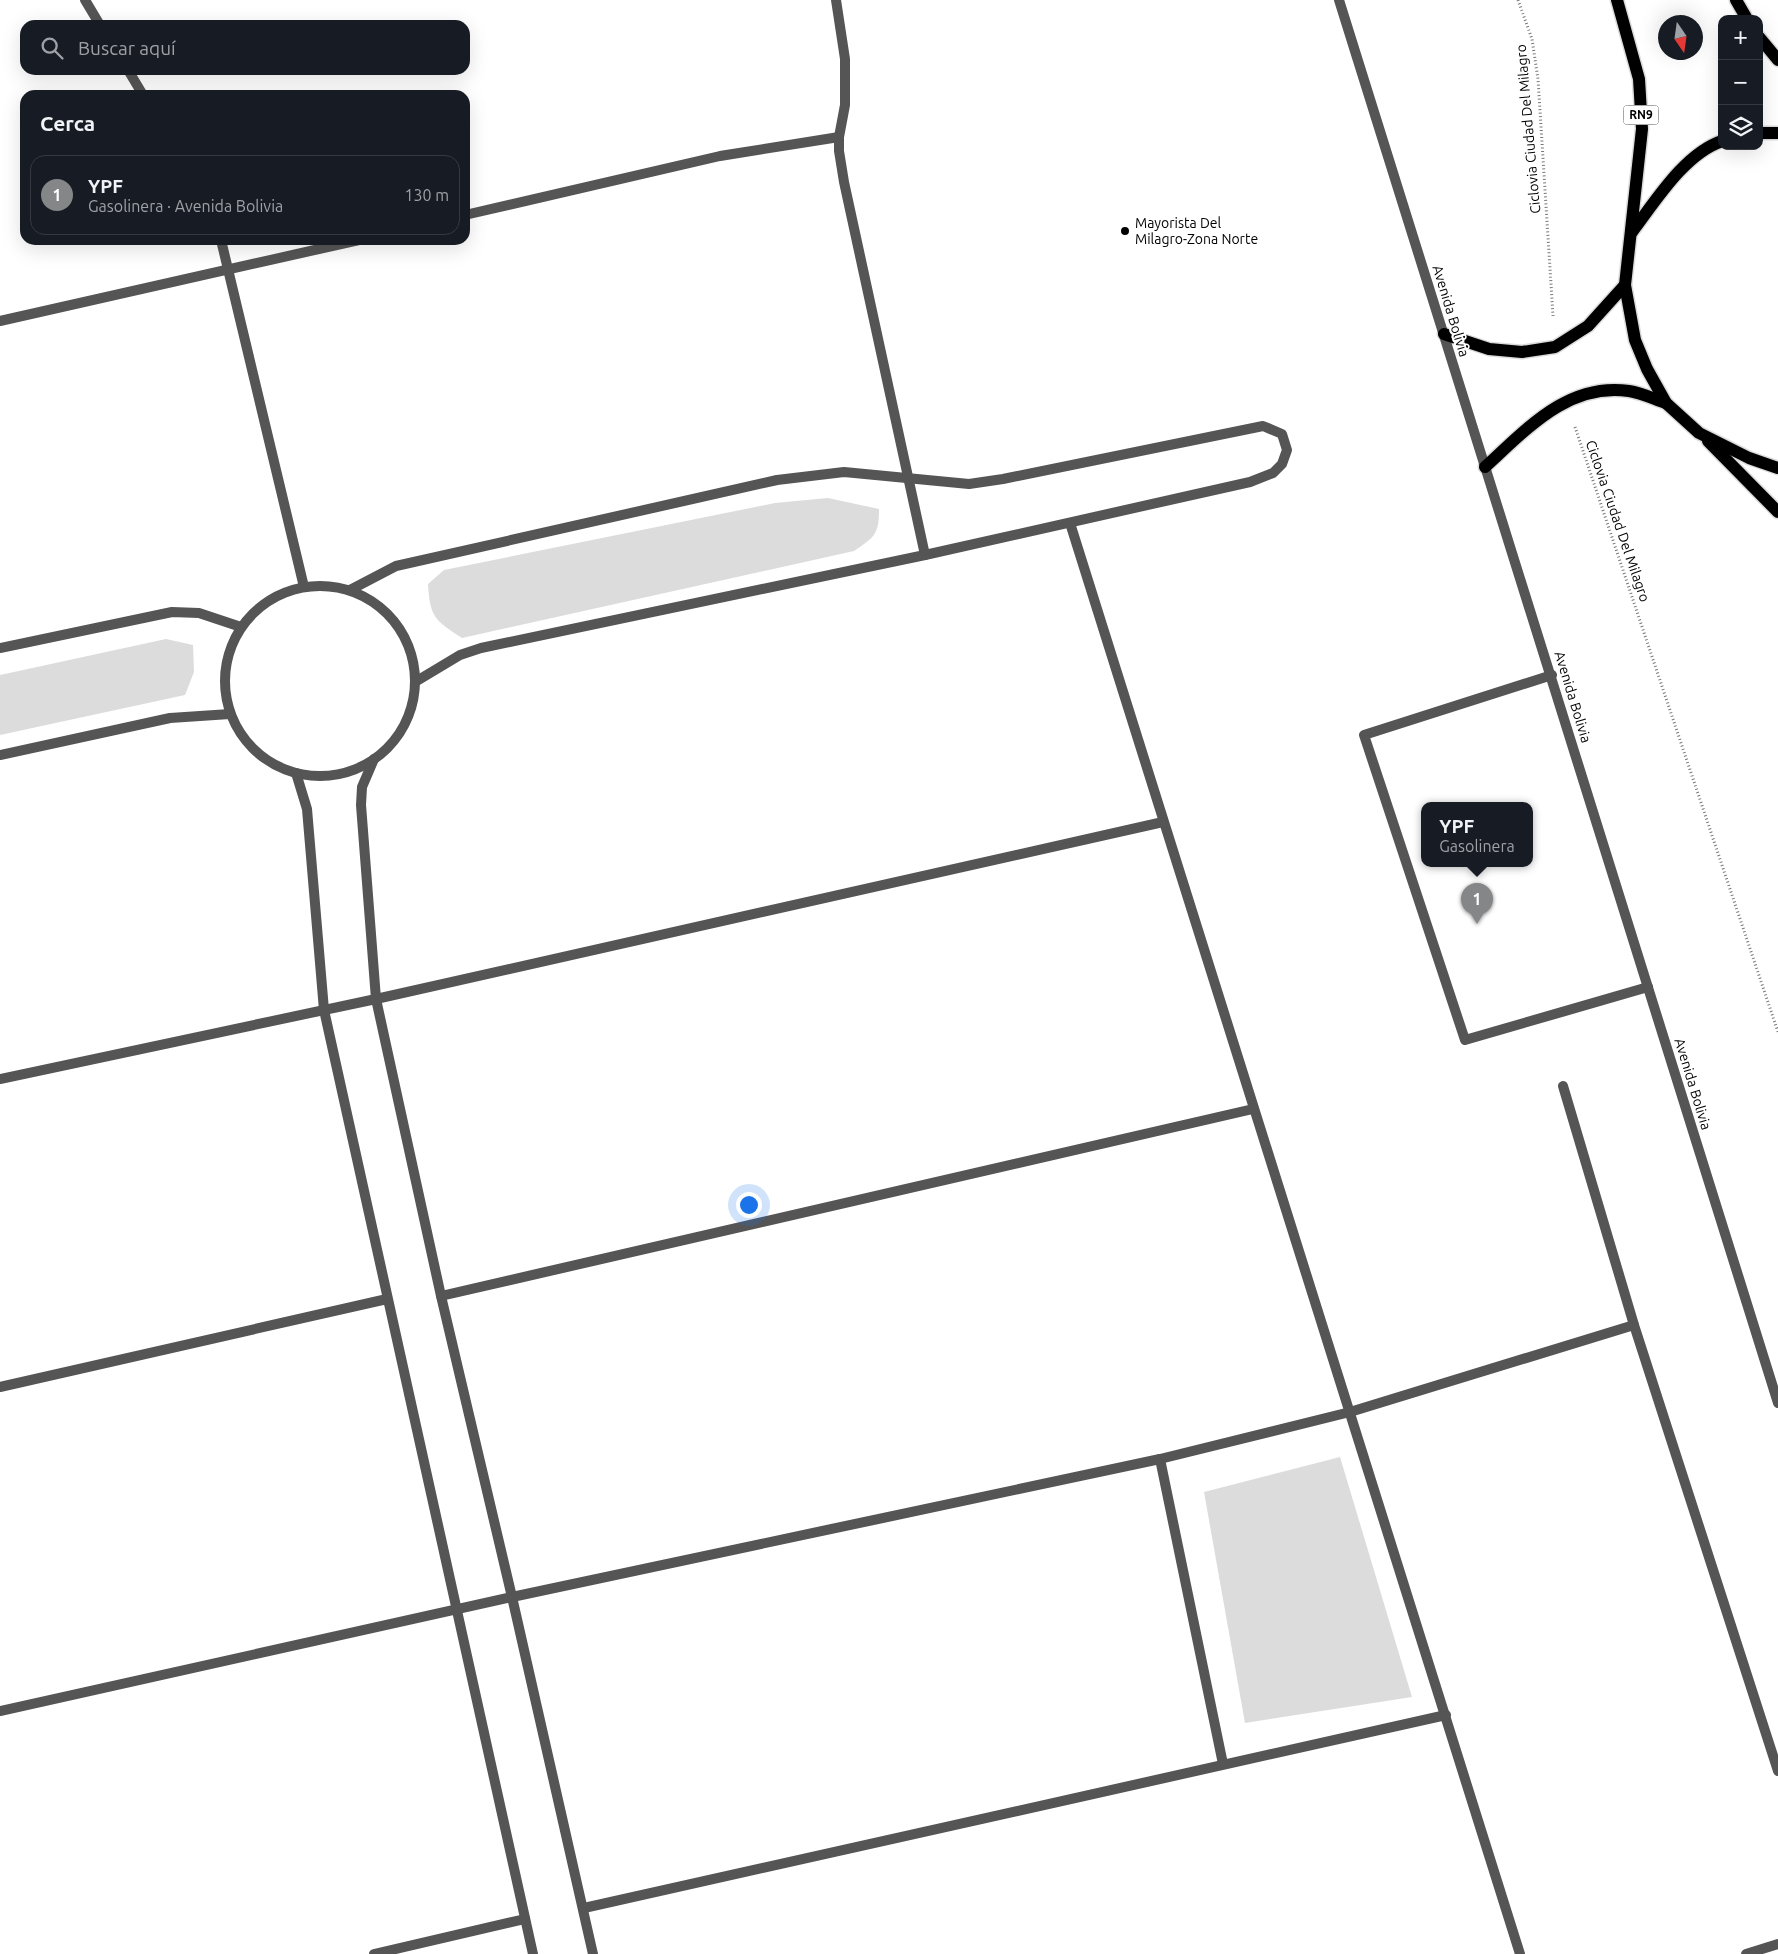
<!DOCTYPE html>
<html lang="es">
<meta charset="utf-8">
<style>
:root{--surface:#171b24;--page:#242831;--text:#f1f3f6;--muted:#9ea1a6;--line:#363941;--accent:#858687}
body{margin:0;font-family:Ubuntu,sans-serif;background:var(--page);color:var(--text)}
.controls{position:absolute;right:15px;top:15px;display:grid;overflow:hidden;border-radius:10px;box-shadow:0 5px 20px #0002}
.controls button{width:45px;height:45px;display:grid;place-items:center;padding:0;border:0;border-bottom:1px solid var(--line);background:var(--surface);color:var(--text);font:25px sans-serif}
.compass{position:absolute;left:1658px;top:15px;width:45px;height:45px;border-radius:50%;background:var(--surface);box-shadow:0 5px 20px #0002;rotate:167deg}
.you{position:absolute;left:748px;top:1204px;width:18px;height:18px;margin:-12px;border:4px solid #fff;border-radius:50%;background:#1a73e8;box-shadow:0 0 0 8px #1a73e833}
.badge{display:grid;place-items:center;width:32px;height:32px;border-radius:50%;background:var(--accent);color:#fff;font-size:16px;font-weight:700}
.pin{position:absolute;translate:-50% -41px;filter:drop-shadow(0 1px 2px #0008)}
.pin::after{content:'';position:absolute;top:26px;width:18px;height:15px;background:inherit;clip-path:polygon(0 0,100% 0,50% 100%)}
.popup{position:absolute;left:1421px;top:802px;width:112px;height:65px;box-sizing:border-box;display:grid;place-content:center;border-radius:10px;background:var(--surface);filter:drop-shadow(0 1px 4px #0005);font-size:16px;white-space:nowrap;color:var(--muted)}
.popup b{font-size:19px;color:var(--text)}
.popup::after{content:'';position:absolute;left:50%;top:100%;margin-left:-10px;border:10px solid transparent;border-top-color:var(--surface)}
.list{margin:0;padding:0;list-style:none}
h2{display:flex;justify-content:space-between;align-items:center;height:65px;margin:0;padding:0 20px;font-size:21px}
h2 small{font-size:16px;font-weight:400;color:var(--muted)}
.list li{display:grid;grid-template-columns:32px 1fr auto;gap:15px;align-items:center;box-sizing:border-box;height:80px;margin:0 10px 10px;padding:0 10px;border:1px solid var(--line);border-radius:15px}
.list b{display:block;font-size:19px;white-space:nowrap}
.list p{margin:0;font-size:16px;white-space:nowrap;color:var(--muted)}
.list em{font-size:16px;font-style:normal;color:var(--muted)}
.icon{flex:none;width:28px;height:28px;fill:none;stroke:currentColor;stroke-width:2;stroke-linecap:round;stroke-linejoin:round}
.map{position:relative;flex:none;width:1778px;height:1954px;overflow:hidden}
.search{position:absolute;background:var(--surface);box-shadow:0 5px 20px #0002;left:20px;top:20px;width:450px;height:55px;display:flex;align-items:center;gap:12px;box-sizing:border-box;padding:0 18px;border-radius:15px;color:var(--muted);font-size:19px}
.panel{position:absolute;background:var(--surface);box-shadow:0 5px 20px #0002;left:20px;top:90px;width:450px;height:155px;border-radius:15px}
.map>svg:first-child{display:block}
.green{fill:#dcdcdc}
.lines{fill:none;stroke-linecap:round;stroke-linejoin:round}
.primary-casing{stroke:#dbdbdb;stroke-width:15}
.path{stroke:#777;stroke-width:3;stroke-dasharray:1 2.5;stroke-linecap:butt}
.service{stroke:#555;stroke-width:10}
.minor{stroke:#555;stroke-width:10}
.tertiary{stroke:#555;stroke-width:10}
.primary{stroke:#000;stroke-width:12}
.poi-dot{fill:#000;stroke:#fff;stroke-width:2}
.labels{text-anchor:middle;stroke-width:4.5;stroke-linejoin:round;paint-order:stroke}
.shield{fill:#fff;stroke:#4c4c4c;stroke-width:1}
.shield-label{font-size:12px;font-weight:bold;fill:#000}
.street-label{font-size:14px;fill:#000;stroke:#fff}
.poi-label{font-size:14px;fill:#000;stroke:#fff;text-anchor:start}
</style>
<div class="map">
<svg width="1778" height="1954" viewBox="0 0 1778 1954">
<rect width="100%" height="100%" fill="#fff"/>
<g class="green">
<path d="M 828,498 L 879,509 C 879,534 875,537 854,551 L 462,638 C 435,620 430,618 428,584 L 444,570 L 775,503 Z"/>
<polygon points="166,639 193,645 194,672 185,695 0,735 0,675"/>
<polygon points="1340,1457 1412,1697 1245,1723 1204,1492"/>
</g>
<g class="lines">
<defs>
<g id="primary">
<polyline points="1617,0 1639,79 1642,129 1625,285 1635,340 1647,369 1666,403 1699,433 1749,458 1778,468"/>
<polyline points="1736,0 1747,19"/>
<polyline points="1759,37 1778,60"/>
<polyline points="1759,133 1778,133"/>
<path d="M 1632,232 C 1655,202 1684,154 1722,141"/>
<polyline points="1444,334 1489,349 1522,352 1555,347 1588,326 1625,285"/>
<polyline points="1708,441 1778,512"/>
<path d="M 1485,467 C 1527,429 1568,382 1629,391 C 1642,393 1654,399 1666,403"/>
</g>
</defs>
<use href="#primary" class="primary-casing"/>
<g class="path">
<polyline points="1518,0 1532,39 1538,79 1553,316"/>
<polyline points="1575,427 1778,1032"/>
</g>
<polyline class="service" points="1552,675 1364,735 1465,1040 1648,987"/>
<g class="minor">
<polyline points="85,0 100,25"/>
<polyline points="836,0 845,59 845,105 839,137 839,151 844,182 925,555"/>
<polyline points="128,70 143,95"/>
<polyline points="465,215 720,156 839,137"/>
<polyline points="221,240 304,587"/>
<polyline points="0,321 359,240"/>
<polyline points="1070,523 1520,1954"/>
<circle cx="320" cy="681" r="95"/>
<polyline points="350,590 396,566 777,480 844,472 969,484 1003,479 1263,426 1282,434 1287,450 1282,464 1273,473 1250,482 925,555 481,648 460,655 415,682"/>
<polyline points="0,648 172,612 199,613 241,627"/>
<polyline points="0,755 170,718 230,714"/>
<polyline points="374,759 362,787 361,805 376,999 441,1296 512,1597 593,1954"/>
<polyline points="296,773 307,809 324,1010 533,1954"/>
<polyline points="0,1079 376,999 1163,822"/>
<polyline points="1563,1086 1634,1325 1778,1771"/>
<polyline points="441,1296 1253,1109"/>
<polyline points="0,1387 387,1299"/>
<polyline points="1160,1459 1223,1764"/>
<polyline points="0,1711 512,1597 1160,1459 1350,1412 1634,1325"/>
<polyline points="584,1908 1446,1715"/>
<polyline points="374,1954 525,1919"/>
<polyline points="1746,1954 1778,1944"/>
</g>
<polyline class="tertiary" points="1339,0 1778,1403"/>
<use href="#primary" class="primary"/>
</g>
<circle class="poi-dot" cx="1125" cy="231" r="5"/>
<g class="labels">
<rect class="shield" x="1623.5" y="105.5" width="35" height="19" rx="4"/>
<g class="shield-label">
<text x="1641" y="119">RN9</text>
</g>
<g class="street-label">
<text transform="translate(1528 129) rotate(-95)" y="5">Ciclovia Ciudad Del Milagro</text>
<text transform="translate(1451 311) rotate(73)" y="5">Avenida Bolivia</text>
<text transform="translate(1618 521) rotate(71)" y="5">Ciclovia Ciudad Del Milagro</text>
<text transform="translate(1573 697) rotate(73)" y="5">Avenida Bolivia</text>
<text transform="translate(1693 1084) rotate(73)" y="5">Avenida Bolivia</text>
</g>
<g class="poi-label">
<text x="1135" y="228">Mayorista Del<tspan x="1135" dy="16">Milagro-Zona Norte</tspan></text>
</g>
</g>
</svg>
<div class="controls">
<button>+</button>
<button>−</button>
<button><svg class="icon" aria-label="layers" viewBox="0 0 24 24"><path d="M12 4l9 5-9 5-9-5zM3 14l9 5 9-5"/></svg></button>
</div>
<svg class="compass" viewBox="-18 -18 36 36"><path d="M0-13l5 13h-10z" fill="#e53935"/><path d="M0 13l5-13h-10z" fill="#9ea1a6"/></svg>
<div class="you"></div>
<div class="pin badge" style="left:1477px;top:924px">1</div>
<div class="popup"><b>YPF</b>Gasolinera</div>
<div class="search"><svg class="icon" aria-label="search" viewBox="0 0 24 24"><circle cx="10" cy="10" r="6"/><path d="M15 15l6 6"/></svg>Buscar aquí</div>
<section class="panel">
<h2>Cerca<small></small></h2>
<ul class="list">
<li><span class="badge">1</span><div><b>YPF</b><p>Gasolinera · Avenida Bolivia</p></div><em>130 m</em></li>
</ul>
</section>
</div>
